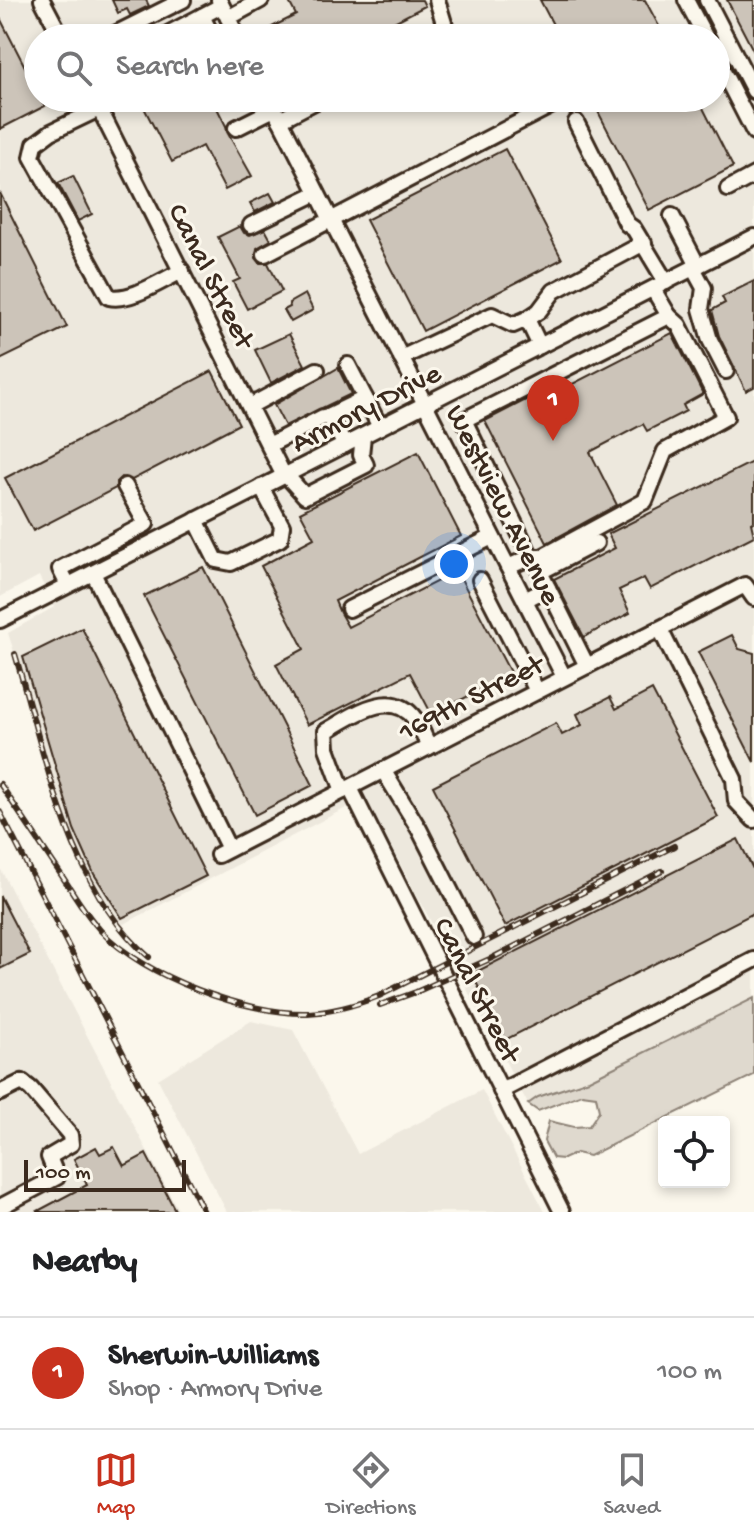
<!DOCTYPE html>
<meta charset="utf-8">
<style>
:root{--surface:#fff;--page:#f6f6f6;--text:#202124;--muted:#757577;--line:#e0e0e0;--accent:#c8321e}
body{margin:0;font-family:"Gochi Hand",sans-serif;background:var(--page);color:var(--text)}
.controls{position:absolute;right:24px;bottom:24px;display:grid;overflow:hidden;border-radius:8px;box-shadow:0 4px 12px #0003}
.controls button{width:72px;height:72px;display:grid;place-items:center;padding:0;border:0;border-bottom:2px solid var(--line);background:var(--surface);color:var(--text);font:40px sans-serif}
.scale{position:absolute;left:24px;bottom:20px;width:162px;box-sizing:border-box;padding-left:8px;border:4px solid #3b2a1e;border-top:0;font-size:22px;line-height:28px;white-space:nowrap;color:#3b2a1e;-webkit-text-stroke:6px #fbf7ec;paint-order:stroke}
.you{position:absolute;left:454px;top:564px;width:28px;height:28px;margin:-20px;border:6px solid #fff;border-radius:50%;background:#1a73e8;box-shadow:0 0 0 12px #1a73e833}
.badge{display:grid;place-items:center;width:52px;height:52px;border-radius:50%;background:var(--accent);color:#fff;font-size:26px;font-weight:700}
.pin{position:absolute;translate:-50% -66px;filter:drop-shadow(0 2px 4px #0008)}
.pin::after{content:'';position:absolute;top:42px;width:28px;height:24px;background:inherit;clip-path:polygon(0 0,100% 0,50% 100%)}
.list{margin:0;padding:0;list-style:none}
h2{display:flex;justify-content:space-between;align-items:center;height:104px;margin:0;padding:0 32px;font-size:34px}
h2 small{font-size:26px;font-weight:400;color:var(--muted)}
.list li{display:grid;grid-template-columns:52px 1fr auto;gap:24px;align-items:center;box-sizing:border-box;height:112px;padding:0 32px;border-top:2px solid var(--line)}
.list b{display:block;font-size:30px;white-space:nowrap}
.list p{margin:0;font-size:26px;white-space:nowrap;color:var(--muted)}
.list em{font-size:26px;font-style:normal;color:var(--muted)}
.icon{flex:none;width:44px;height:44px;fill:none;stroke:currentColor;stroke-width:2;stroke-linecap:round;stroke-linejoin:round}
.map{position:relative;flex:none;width:754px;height:1212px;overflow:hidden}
.search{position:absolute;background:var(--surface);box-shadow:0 4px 12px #0003;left:24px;right:24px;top:24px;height:88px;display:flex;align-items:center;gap:20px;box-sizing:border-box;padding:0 28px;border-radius:44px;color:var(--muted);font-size:30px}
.sheet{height:216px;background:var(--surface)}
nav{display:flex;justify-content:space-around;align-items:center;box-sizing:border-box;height:112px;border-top:2px solid var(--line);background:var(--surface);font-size:22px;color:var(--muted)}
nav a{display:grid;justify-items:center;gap:4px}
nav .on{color:var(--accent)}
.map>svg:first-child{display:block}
.built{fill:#ede8dd;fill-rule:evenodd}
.green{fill:#dfd9ce;stroke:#8d8276;stroke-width:2}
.building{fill:#ccc4b9;stroke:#3b2a1e;stroke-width:2}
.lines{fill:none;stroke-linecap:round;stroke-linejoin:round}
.minor-casing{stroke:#3b2a1e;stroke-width:20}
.minor{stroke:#fbf7ec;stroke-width:14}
.rail-casing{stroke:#3b2a1e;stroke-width:6}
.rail{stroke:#fbf7ec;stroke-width:3;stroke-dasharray:9;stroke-linecap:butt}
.labels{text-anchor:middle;stroke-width:6;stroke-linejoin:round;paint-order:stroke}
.street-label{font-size:30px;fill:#3b2a1e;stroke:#fbf7ec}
</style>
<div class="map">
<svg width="754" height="1212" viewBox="0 0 754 1212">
<rect width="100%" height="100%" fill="#fbf7ec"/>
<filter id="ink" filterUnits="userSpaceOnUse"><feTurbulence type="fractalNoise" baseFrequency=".0125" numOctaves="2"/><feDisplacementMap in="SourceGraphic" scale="16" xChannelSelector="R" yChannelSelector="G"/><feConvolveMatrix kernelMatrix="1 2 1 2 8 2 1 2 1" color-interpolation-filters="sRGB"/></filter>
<g filter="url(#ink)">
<g class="built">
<path d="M 0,0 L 754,0 L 754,998 L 589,1080 L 538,1097 L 528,1104 L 365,798 L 124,924 L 110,914 L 96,893 L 77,851 L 8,633 L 54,607 L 39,576 L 0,597 ZM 38,38 L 716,38 L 716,98 L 38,98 Z"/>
<polygon points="0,868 44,953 179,1212 0,1212"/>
<polygon points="251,1021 293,1030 358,1154 482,1090 545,1212 227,1212 158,1079"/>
</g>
<polygon class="green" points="754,998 754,1075 589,1156 576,1153 563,1159 553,1158 544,1141 549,1121 574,1127 589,1126 599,1111 596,1096 582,1094 538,1111 528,1104 538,1097 589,1080"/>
<g class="building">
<polygon points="112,0 146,0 149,6 130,15 127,9 118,13"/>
<polygon points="288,0 422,0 425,6 394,22 403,38 278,38 272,27 296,15"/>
<polygon points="540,0 645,0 659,26 644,34 646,38 560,38"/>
<polygon points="727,0 754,0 754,52"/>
<polygon points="0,18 38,92 38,98 41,98 45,106 0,129"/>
<polygon points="139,98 212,98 226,126 227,132 252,176 225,190 202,146 172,162"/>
<polygon points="591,98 677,98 681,106 698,98 733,167 649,210"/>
<polygon points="505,149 562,259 423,331 366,220"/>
<polygon points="73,176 92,214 78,221 58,183"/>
<polygon points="0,193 67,327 0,360"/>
<polygon points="270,193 275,202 255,212 250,203"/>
<polygon points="240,226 244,233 250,235 265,229 271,240 257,248 256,258 260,263 268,263 282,291 247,309 233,282 240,279 218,237"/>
<polygon points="754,281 754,387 746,391 719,336 712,310 725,303 722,297"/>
<polygon points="305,294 313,310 291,322 284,310 290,307 289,303"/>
<polygon points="672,333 703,394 683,405 686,411 647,431 643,424 590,452 617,505 547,543 485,421 555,385 559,391"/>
<polygon points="289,334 305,365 271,383 255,350"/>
<polygon points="338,368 351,394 285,426 274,405"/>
<polygon points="212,371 239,424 132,480 121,477 116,482 116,488 33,531 5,478"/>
<polygon points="418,452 461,536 335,601 340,613 348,627 457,571 511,674 432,715 410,673 307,725 276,664 304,649 261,566 314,538 300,512"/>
<polygon points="754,461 754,522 751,523 754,536 650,589 644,578 619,590 630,613 584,637 554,579 615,548 608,534"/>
<polygon points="203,567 313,785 255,815 144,596"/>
<polygon points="82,628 206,876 122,918 94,874 74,829 23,657"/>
<polygon points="732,635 739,649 754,653 754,762 698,652"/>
<polygon points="652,690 718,817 505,926 433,786 556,723 562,735 582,725 577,714 610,697 616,709"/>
<polygon points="738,839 754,871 754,913 505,1040 472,974"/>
<polygon points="0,896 30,954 0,969"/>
<polygon points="96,1147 100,1154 114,1147 124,1166 146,1154 176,1212 36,1212 87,1185 74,1159"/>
</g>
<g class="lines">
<defs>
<g id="minor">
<polyline points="42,0 62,38"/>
<polyline points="219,0 238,38"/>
<polyline points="437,0 447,33 441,38"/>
<polyline points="686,0 706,38"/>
<polyline points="707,0 754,91"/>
<polyline points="202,16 213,38"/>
<polyline points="228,18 261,0"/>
<polyline points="107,38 183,0"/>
<polyline points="160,38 221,6"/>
<polyline points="716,58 754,132"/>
<polyline points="94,98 284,476"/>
<polyline points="269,98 564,677"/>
<polyline points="223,99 225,98"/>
<path d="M 99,109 L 51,132 L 35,144 L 32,157 L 109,297 C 131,302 162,280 182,271"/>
<polyline points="280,120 322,98"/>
<polyline points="576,122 627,224 634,229 666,282"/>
<polyline points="236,128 274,109"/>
<polyline points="728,189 754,175"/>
<polyline points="672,216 698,266"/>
<polyline points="251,225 317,193"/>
<polyline points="265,254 558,102"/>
<polyline points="693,268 704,288 701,309 710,340 726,371"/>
<polyline points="540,346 527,319 539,311 554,291 644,243"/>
<polyline points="401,358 492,315 513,325 527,319"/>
<polyline points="348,365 380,427"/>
<polyline points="250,406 317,370"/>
<polyline points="328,416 365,398"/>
<polyline points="269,445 323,417 328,416 345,445"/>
<polyline points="286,475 305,496 366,465 361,455 363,436"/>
<polyline points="196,520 216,560 231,563 280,539 282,526 261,487"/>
<polyline points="531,557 542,557 645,501 665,451 726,417 679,325 669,316"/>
<polyline points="508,567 531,557 464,420 669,316 653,289"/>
<polyline points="93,573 229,849"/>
<polyline points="480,580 537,691"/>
<polyline points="68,585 60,569 146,524 125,486"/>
<polyline points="548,588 540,572 596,543"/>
<polyline points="525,600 548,588 587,666"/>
<polyline points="349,609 492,537"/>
<polyline points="0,620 754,237"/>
<polyline points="660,629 734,779 736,801 754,820"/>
<polyline points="383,770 419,829 474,937"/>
<polyline points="350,788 562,1212"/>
<path d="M 343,791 L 327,748 L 326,731 C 351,717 391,686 415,719 C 421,727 425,738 429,747"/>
<polyline points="218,855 745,585 754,598"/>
<polyline points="501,1091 754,960"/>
<polyline points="0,1093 22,1082 31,1089 70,1135 71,1144 49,1157 57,1177 0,1207"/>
</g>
</defs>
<use href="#minor" class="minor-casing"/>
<use href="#minor" class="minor"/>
<defs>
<g id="rail">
<path d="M 15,654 C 44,751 70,891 149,957"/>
<path d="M 0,784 C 21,815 41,845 62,876 C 74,894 86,915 101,931 C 143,976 247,1015 308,1013 C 333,1012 356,1005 379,996 L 674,846"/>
<polyline points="0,812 204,1212"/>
<polyline points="380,1005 416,992 492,958 662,871"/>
</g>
</defs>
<use href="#rail" class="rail-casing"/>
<use href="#rail" class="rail"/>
</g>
</g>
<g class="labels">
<g class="street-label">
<text transform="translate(213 275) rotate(63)" y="10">Canal Street</text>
<text transform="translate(365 406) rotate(-27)" y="10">Armory Drive</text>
<text transform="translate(505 504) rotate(63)" y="10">Westview Avenue</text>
<text transform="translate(470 696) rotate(-27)" y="10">169th Street</text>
<text transform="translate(479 989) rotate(63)" y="10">Canal Street</text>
</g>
</g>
</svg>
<div class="controls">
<button><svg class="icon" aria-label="locate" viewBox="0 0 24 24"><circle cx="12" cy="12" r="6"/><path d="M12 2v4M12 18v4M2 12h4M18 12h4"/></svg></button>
</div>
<div class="scale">100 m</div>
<div class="you"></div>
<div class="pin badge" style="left:553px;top:441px">1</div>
<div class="search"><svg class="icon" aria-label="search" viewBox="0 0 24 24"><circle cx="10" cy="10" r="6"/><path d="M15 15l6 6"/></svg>Search here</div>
</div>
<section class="sheet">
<h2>Nearby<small></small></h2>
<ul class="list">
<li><span class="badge">1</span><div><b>Sherwin-Williams</b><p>Shop · Armory Drive</p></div><em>100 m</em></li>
</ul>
</section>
<nav>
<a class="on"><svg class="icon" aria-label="map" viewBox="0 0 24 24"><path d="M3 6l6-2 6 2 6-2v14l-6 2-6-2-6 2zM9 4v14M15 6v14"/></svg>Map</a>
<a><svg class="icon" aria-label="directions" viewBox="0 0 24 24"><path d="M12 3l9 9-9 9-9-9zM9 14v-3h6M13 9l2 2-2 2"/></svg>Directions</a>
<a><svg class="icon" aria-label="saved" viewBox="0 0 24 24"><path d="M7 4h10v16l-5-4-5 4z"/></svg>Saved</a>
</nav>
